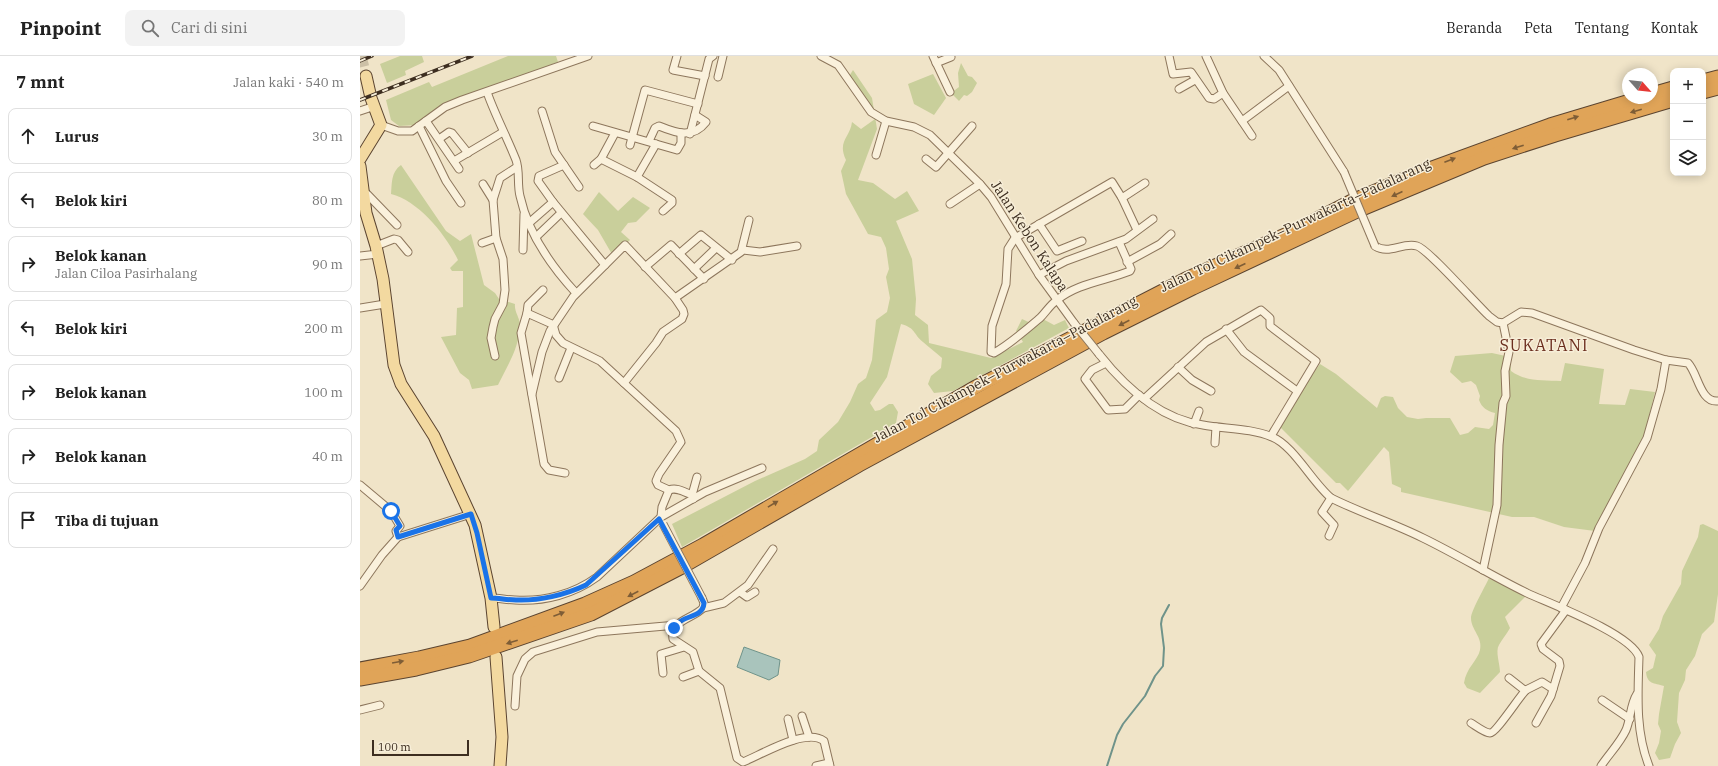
<!DOCTYPE html>
<html lang="id">
<meta charset="utf-8">
<style>
:root{--surface:#fff;--page:#f2f2f2;--text:#222;--muted:#767676;--line:#e0e0e0}
body{margin:0;font-family:"IBM Plex Serif",serif;background:var(--page);color:var(--text)}
.controls{position:absolute;right:12px;top:12px;display:grid;overflow:hidden;border-radius:8px;box-shadow:0 2px 10px #0003}
.controls button{width:36px;height:36px;display:grid;place-items:center;padding:0;border:0;border-bottom:1px solid var(--line);background:var(--surface);color:var(--text);font:20px sans-serif}
.compass{position:absolute;left:1262px;top:12px;width:36px;height:36px;border-radius:50%;background:var(--surface);box-shadow:0 2px 10px #0003;rotate:117deg}
.scale{position:absolute;left:12px;bottom:10px;width:97px;box-sizing:border-box;padding-left:4px;border:2px solid #3d2e20;border-top:0;font-size:11px;line-height:14px;white-space:nowrap;color:#3d2e20;-webkit-text-stroke:3px #f7eed8;paint-order:stroke}
.stop{position:absolute;width:12px;height:12px;margin:-9px;border:3px solid #1a73e8;border-radius:50%;background:#fff}
.stop.end{background:#1a73e8;border-color:#fff;box-shadow:0 1px 4px #0008}
.list{margin:0;padding:0;list-style:none}
h2{display:flex;justify-content:space-between;align-items:center;height:52px;margin:0;padding:0 16px;font-size:17px}
h2 small{font-size:13px;font-weight:400;color:var(--muted)}
.list li{display:grid;grid-template-columns:26px 1fr auto;gap:12px;align-items:center;box-sizing:border-box;height:56px;margin:0 8px 8px;padding:0 8px;border:1px solid var(--line);border-radius:8px}
.list b{display:block;font-size:15px;white-space:nowrap}
.list p{margin:0;font-size:13px;white-space:nowrap;color:var(--muted)}
.list em{font-size:13px;font-style:normal;color:var(--muted)}
.icon{flex:none;width:22px;height:22px;fill:none;stroke:currentColor;stroke-width:2;stroke-linecap:round;stroke-linejoin:round}
.map{position:relative;flex:none;width:1358px;height:710px;overflow:hidden}
header{display:flex;align-items:center;gap:24px;box-sizing:border-box;height:56px;padding:0 20px;background:var(--surface);border-bottom:1px solid var(--line)}
header strong{font-size:19px}
nav{display:flex;gap:22px;margin-inline-start:auto;font-size:14px}
.search{width:280px;height:36px;background:var(--page);display:flex;align-items:center;gap:10px;box-sizing:border-box;padding:0 14px;border-radius:8px;color:var(--muted);font-size:15px}
main{display:flex}
aside{flex:1;background:var(--surface)}
.map>svg:first-child{display:block}
.green{fill:#c9cf9b}
.water{fill:#a9c4bc;stroke:#6f938a}
.lines{fill:none;stroke-linecap:round;stroke-linejoin:round}
.stream{stroke:#6f938a;stroke-width:2}
.primary-tunnel{stroke:#ccc0a6;stroke-width:11;stroke-dasharray:11 5.5;stroke-linecap:butt}
.minor-casing{stroke:#8d765c;stroke-width:9}
.primary-casing{stroke:#5b4430;stroke-width:13}
.motorway-casing{stroke:#5b4430;stroke-width:15}
.minor{stroke:#faf1dc;stroke-width:7}
.primary{stroke:#f3d9a0;stroke-width:11}
.motorway{stroke:#e0a458;stroke-width:13}
.rail-casing{stroke:#3d2e20;stroke-width:3.5}
.rail{stroke:#f7eed8;stroke-width:2;stroke-dasharray:6;stroke-linecap:butt}
.minor-bridge-casing{stroke:#8d765c;stroke-width:9;stroke-linecap:butt}
.minor-bridge{stroke:#faf1dc;stroke-width:7}
.oneway{fill:#7e5d36}
.route{stroke:#1a73e8;stroke-width:5}
.labels{text-anchor:middle;stroke-width:3;stroke-linejoin:round;paint-order:stroke}
.street-label{font-size:14px;fill:#3d2e20;stroke:#f7eed8}
.quarter-label{font-size:16px;letter-spacing:1px;fill:#6b2e1e;stroke:#f7eed8}
</style>
<header>
<strong>Pinpoint</strong>
<div class="search"><svg class="icon" aria-label="search" viewBox="0 0 24 24"><circle cx="10" cy="10" r="6"/><path d="M15 15l6 6"/></svg>Cari di sini</div>
<nav><a>Beranda</a><a>Peta</a><a>Tentang</a><a>Kontak</a></nav>
</header>
<main>
<aside>
<h2>7 mnt<small>Jalan kaki · 540 m</small></h2>
<ul class="list">
<li><svg class="icon" aria-label="ahead" viewBox="0 0 24 24"><path d="M12 20V5M6 11l6-6 6 6"/></svg><div><b>Lurus</b></div><em>30 m</em></li>
<li><svg class="icon" aria-label="left" viewBox="0 0 24 24"><path d="M17 20v-9H6M10 6l-5 5 5 5"/></svg><div><b>Belok kiri</b></div><em>80 m</em></li>
<li><svg class="icon" aria-label="right" viewBox="0 0 24 24"><path d="M7 20v-9h11M14 6l5 5-5 5"/></svg><div><b>Belok kanan</b><p>Jalan Ciloa Pasirhalang</p></div><em>90 m</em></li>
<li><svg class="icon" aria-label="left" viewBox="0 0 24 24"><path d="M17 20v-9H6M10 6l-5 5 5 5"/></svg><div><b>Belok kiri</b></div><em>200 m</em></li>
<li><svg class="icon" aria-label="right" viewBox="0 0 24 24"><path d="M7 20v-9h11M14 6l5 5-5 5"/></svg><div><b>Belok kanan</b></div><em>100 m</em></li>
<li><svg class="icon" aria-label="right" viewBox="0 0 24 24"><path d="M7 20v-9h11M14 6l5 5-5 5"/></svg><div><b>Belok kanan</b></div><em>40 m</em></li>
<li><svg class="icon" aria-label="arrive" viewBox="0 0 24 24"><path d="M6 21V4h12l-3 4 3 4H6"/></svg><div><b>Tiba di tujuan</b></div></li>
</ul>
</aside>
<div class="map">
<svg width="1358" height="710" viewBox="0 0 1358 710">
<rect width="100%" height="100%" fill="#f0e4c8"/>
<g class="green">
<polygon points="40,0 62,0 64,6 45,15 46,19 27,27 20,8"/>
<polygon points="148,0 196,0 198,6 78,51 57,69 39,70 31,64 26,44 69,26 72,31"/>
<polygon points="601,7 608,20 612,21 617,27 612,36 607,40 604,39 599,45 591,37 599,31 598,17"/>
<path d="M 493,14 L 512,42 L 517,73 L 498,124 L 513,127 L 535,143 L 547,135 L 559,155 L 536,165 L 552,203 L 556,243 L 555,259 L 568,269 L 569,287 L 631,302 L 663,286 L 656,275 L 662,263 L 675,269 L 681,262 L 694,269 L 705,264 L 709,272 L 593,335 L 574,337 L 568,328 L 571,320 L 581,312 L 582,302 C 576,297 569,291 563,286 C 553,278 556,272 541,268 L 527,321 L 510,347 L 515,355 L 520,354 L 529,348 L 533,348 L 538,356 L 536,367 L 322,491 L 312,468 L 395,425 L 445,403 L 457,395 L 459,384 L 478,366 L 490,346 L 498,328 L 506,322 L 512,304 L 516,264 L 527,256 L 530,242 L 526,221 L 529,213 L 526,192 L 521,181 L 508,178 L 486,138 L 481,115 L 486,104 C 477,85 490,82 492,66 L 501,73 L 515,63 L 488,22 Z"/>
<polygon points="573,18 586,42 574,59 554,48 548,28"/>
<path d="M 41,109 L 86,175 L 100,185 L 111,178 L 124,229 L 135,237 L 139,243 L 155,248 C 154,256 160,262 160,269 C 160,290 147,311 138,329 L 112,333 L 109,324 L 100,317 L 81,281 L 96,279 L 97,252 L 103,251 L 103,215 L 92,215 L 90,212 L 98,204 C 86,179 59,145 31,138 C 32,127 31,116 41,109 Z"/>
<polygon points="239,136 258,155 273,141 290,152 276,166 268,167 261,176 270,184 253,200 238,174 223,158"/>
<path d="M 1132,297 L 1150,301 L 1151,315 C 1166,326 1183,324 1201,325 L 1205,307 L 1244,313 L 1239,348 L 1265,349 L 1270,333 L 1295,336 L 1285,377 L 1235,475 L 1204,471 L 1174,461 L 1152,461 L 1041,436 L 1041,432 L 1032,428 L 1029,396 L 1024,391 L 988,435 L 980,427 L 976,427 L 920,371 L 943,331 L 960,308 L 976,318 L 1017,352 L 1021,342 L 1025,340 L 1033,341 L 1038,352 L 1047,361 L 1058,363 L 1066,362 L 1090,362 L 1100,379 L 1108,377 L 1115,371 L 1129,373 L 1133,369 L 1135,357 C 1127,355 1122,352 1119,344 L 1120,340 L 1116,329 L 1111,325 L 1102,327 L 1090,316 L 1095,300 Z"/>
<path d="M 1343,468 L 1358,475 L 1358,538 L 1354,566 L 1342,578 L 1335,600 L 1326,614 L 1325,624 L 1319,637 L 1317,666 L 1321,677 L 1315,688 L 1310,702 L 1299,704 L 1295,697 L 1299,687 L 1301,675 L 1298,668 L 1299,658 L 1304,630 C 1294,627 1287,628 1286,616 L 1293,612 L 1296,599 L 1289,589 L 1299,573 L 1303,560 L 1321,528 L 1322,515 L 1338,481 L 1340,469 Z"/>
<path d="M 1129,522 L 1166,540 L 1145,561 L 1150,572 C 1147,578 1142,583 1139,589 C 1135,595 1140,608 1140,616 L 1120,637 L 1107,632 L 1104,627 C 1106,612 1118,604 1120,594 C 1123,581 1111,574 1111,562 C 1111,555 1126,529 1129,522 Z"/>
</g>
<polygon class="water" points="384,591 420,604 418,619 409,624 377,611"/>
<g class="lines">
<polyline class="stream" points="747,710 757,679 763,668 785,640 795,620 803,610 804,592 801,568 802,562 809,549"/>
<polyline class="primary-tunnel" points="1,0 6,20"/>
<defs>
<g id="minor">
<polyline points="317,0 313,14 345,20"/>
<polyline points="461,0 478,9 511,56 526,65 554,71 570,79 620,128 631,141 679,219 714,267"/>
<polyline points="573,0 590,36"/>
<polyline points="809,0 813,18 831,16 849,42 854,43 863,37"/>
<polyline points="846,0 863,37 892,80"/>
<polyline points="904,0 919,14 984,116"/>
<polyline points="576,7 591,1"/>
<polyline points="358,21 363,0"/>
<polyline points="819,33 835,24"/>
<path d="M 127,36 C 135,59 147,81 156,104 C 160,115 157,128 160,140 C 168,177 191,210 216,237"/>
<polyline points="0,55 15,50"/>
<polyline points="182,55 195,96 219,131"/>
<polyline points="66,65 99,113"/>
<polyline points="882,65 929,30"/>
<polyline points="21,69 38,75 52,75 85,51 102,44 228,0"/>
<polyline points="59,70 86,125 101,147"/>
<polyline points="233,70 317,94 321,87 321,77"/>
<polyline points="330,78 349,3 353,0"/>
<polyline points="79,83 89,76 92,77 108,97"/>
<path d="M 289,85 L 295,72 L 299,70 C 316,77 333,83 346,66 L 335,59"/>
<polyline points="270,89 285,34 338,48"/>
<polyline points="516,99 526,65"/>
<polyline points="241,103 277,121 312,144 312,147 303,155"/>
<polyline points="566,103 576,111 612,70"/>
<polyline points="94,105 143,76"/>
<polyline points="204,109 179,120 178,125 193,146 245,209"/>
<polyline points="234,109 241,103 255,77"/>
<polyline points="277,121 296,88"/>
<polyline points="123,128 133,144"/>
<polyline points="3,138 7,138 37,169"/>
<polyline points="762,142 785,127"/>
<polyline points="590,148 620,128"/>
<polyline points="169,167 193,146"/>
<polyline points="679,168 697,195 722,185"/>
<polyline points="176,181 201,157"/>
<path d="M 759,186 L 771,213 L 770,215 C 745,225 718,227 697,244 C 690,249 686,256 680,262 C 666,274 650,288 634,297 L 631,296 L 632,270 L 646,228 L 648,193 L 655,182 L 752,126 L 762,142 L 777,174"/>
<polyline points="122,187 136,182"/>
<polyline points="16,190 34,183 38,184 48,196"/>
<path d="M 1015,190 C 1029,199 1042,186 1057,190 C 1068,193 1116,248 1129,260 L 1137,266 L 1143,267 L 1149,296 L 1145,315 L 1146,340 L 1143,347 L 1139,389 L 1137,449 L 1123,514"/>
<polyline points="163,194 164,158"/>
<polyline points="383,194 400,196 437,190"/>
<polyline points="319,198 341,179 372,204"/>
<polyline points="0,200 18,198"/>
<polyline points="767,206 800,188 811,178"/>
<polyline points="285,211 311,189 344,223"/>
<polyline points="334,213 356,192"/>
<polyline points="679,219 706,205 766,183 793,163"/>
<polyline points="315,242 381,196 389,164"/>
<polyline points="0,252 25,248"/>
<polyline points="167,257 168,249 183,234"/>
<path d="M 1143,267 L 1161,256 L 1172,257 L 1274,294 L 1306,304 L 1328,307 C 1338,317 1340,347 1358,345"/>
<polyline points="194,269 167,257 161,277 184,408 189,414 205,417"/>
<path d="M 194,272 L 196,279 L 203,287 L 240,305 L 316,375 L 321,386 L 299,418 L 296,425 L 298,429 L 309,434 C 317,431 324,436 332,439 L 333,443"/>
<polyline points="866,273 884,296 937,335"/>
<path d="M 739,298 C 765,331 799,363 843,369 C 865,373 891,372 912,381 C 933,389 952,426 971,442 C 1001,457 1033,467 1063,482 C 1098,499 1132,520 1167,537 C 1191,548 1271,578 1279,601 C 1278,637 1275,675 1289,710"/>
<polyline points="135,300 131,282 133,271 135,263 143,248 145,234 143,203 136,182 133,144 140,122 157,111"/>
<polyline points="746,307 732,314 725,323 748,354 765,353 779,339"/>
<polyline points="818,311 832,324 851,335"/>
<polyline points="199,322 211,292"/>
<polyline points="172,338 182,296 190,275 213,241 265,189 315,242 323,254 324,258 322,263 303,276 296,287 264,327"/>
<polyline points="784,343 846,286 901,254 910,262 910,270 956,305 911,380"/>
<polyline points="834,368 839,355"/>
<polyline points="855,387 856,371"/>
<polyline points="0,429 31,455 40,470 36,475 38,481"/>
<polyline points="332,439 337,421"/>
<polyline points="301,461 302,451 309,434"/>
<polyline points="969,480 974,469 962,456 971,442"/>
<polyline points="0,530 22,499 38,481 111,458"/>
<polyline points="380,536 387,541 395,536"/>
<path d="M 131,542 C 139,542 147,544 155,544 C 184,546 214,538 237,521 L 301,461 L 345,436 L 402,412"/>
<path d="M 342,542 L 344,547 L 343,552 C 333,563 310,564 313,583 L 333,596 L 339,615 L 360,632 L 377,702 L 383,706 C 401,699 446,671 464,685 L 470,710"/>
<polyline points="343,552 364,547 388,529 413,493"/>
<polyline points="1201,552 1225,507 1239,472 1287,382 1301,333 1306,304"/>
<polyline points="303,617 301,598 324,591"/>
<polyline points="323,621 339,615"/>
<polyline points="1149,622 1163,633 1166,634 1182,626 1193,633"/>
<polyline points="1242,644 1270,663"/>
<polyline points="155,650 157,620 165,603 173,596 237,576 317,569"/>
<polyline points="0,654 20,649"/>
<polyline points="442,660 449,681"/>
<polyline points="428,663 433,684"/>
<path d="M 1111,667 C 1116,670 1125,677 1130,677 C 1136,677 1159,641 1166,634"/>
<polyline points="1176,667 1191,640 1200,610 1199,605 1183,593 1181,588 1206,554"/>
<polyline points="456,710 469,707"/>
<path d="M 1241,710 C 1249,698 1260,687 1266,674 C 1271,662 1270,649 1277,638"/>
</g>
<g id="primary">
<polyline points="0,103 21,69 11,42 6,20"/>
<polyline points="0,110 6,157 16,190 23,223 34,309 41,328 74,380 115,469 131,542 134,571"/>
<polyline points="136,601 142,681 140,710"/>
</g>
<g id="motorway">
<polyline points="1343,25 1358,21"/>
<polyline points="1343,36 1358,32"/>
<polyline points="1292,38 1313,32"/>
<polyline points="0,613 59,602 110,590 225,548 274,526 343,489 614,332 828,222 934,175 992,145 1061,116 1190,69 1280,42"/>
<polyline points="0,623 56,613 109,600 231,558 320,512 499,409 743,277 833,232 997,155 1124,102 1195,79 1313,44"/>
</g>
</defs>
<use href="#minor" class="minor-casing"/>
<use href="#primary" class="primary-casing"/>
<use href="#motorway" class="motorway-casing"/>
<use href="#minor" class="minor"/>
<use href="#primary" class="primary"/>
<use href="#motorway" class="motorway"/>
<defs>
<g id="rail">
<polyline points="0,5 12,0"/>
<polyline points="0,44 112,0"/>
</g>
</defs>
<use href="#rail" class="rail-casing"/>
<use href="#rail" class="rail"/>
<defs>
<g id="minor-bridge">
<polyline points="984,116 1015,190"/>
<polyline points="714,267 739,298"/>
<polyline points="303,468 342,542"/>
</g>
</defs>
<use href="#minor-bridge" class="minor-bridge-casing"/>
<use href="#minor-bridge" class="minor-bridge"/>
</g>
<defs><path id="oneway-solid" d="M-6-.8H1V-3.2L6.5 0L1 3.2V.8H-6Z"/></defs>
<g class="oneway">
<use href="#oneway-solid" transform="translate(1276 55) rotate(164)"/>
<use href="#oneway-solid" transform="translate(1213 62) rotate(-17)"/>
<use href="#oneway-solid" transform="translate(1158 91) rotate(162)"/>
<use href="#oneway-solid" transform="translate(1090 104) rotate(-21)"/>
<use href="#oneway-solid" transform="translate(1037 138) rotate(156)"/>
<use href="#oneway-solid" transform="translate(880 210) rotate(155)"/>
<use href="#oneway-solid" transform="translate(764 267) rotate(153)"/>
<use href="#oneway-solid" transform="translate(413 448) rotate(-31)"/>
<use href="#oneway-solid" transform="translate(273 538) rotate(153)"/>
<use href="#oneway-solid" transform="translate(199 558) rotate(-21)"/>
<use href="#oneway-solid" transform="translate(152 586) rotate(163)"/>
<use href="#oneway-solid" transform="translate(38 606) rotate(-10)"/>
</g>
<g class="lines">
<path class="route" d="M 31,455 L 40,470 L 36,474 L 38,481 L 111,458 L 117,477 L 131,542 C 139,542 147,544 156,544 C 179,545 205,539 226,529 L 299,463 L 344,547 C 343,560 330,559 321,565 C 318,566 316,570 314,572"/>
</g>
<g class="labels">
<g class="street-label">
<text transform="translate(935 169) rotate(-25)" y="5">Jalan Tol Cikampek–Purwakarta–Padalarang</text>
<text transform="translate(670 180) rotate(57)" y="5">Jalan Kebon Kalapa</text>
<text transform="translate(645 313) rotate(-28)" y="5">Jalan Tol Cikampek–Purwakarta–Padalarang</text>
</g>
<g class="quarter-label">
<text x="1184" y="295">SUKATANI</text>
</g>
</g>
</svg>
<div class="controls">
<button>+</button>
<button>−</button>
<button><svg class="icon" aria-label="layers" viewBox="0 0 24 24"><path d="M12 4l9 5-9 5-9-5zM3 14l9 5 9-5"/></svg></button>
</div>
<svg class="compass" viewBox="-18 -18 36 36"><path d="M0-13l5 13h-10z" fill="#e53935"/><path d="M0 13l5-13h-10z" fill="#767676"/></svg>
<div class="scale">100 m</div>
<div class="stop" style="left:31px;top:455px"></div>
<div class="stop end" style="left:314px;top:572px"></div>
</div>
</main>
